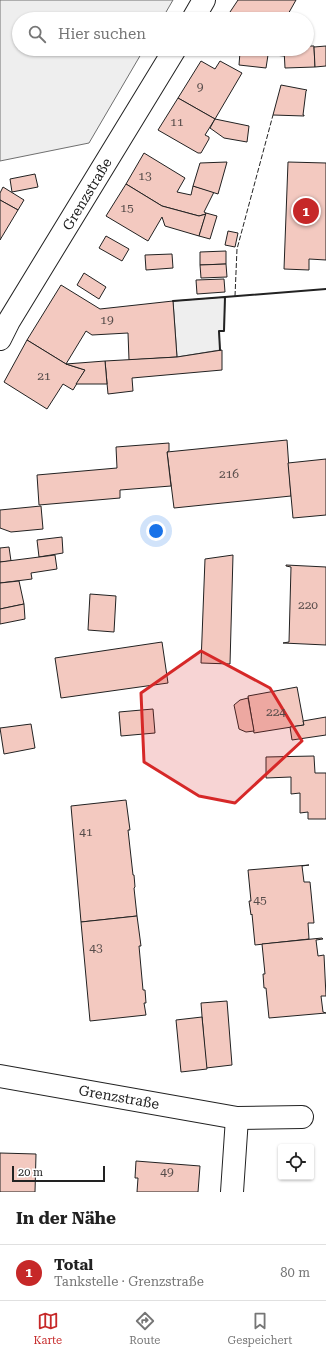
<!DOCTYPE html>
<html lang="de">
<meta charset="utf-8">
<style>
:root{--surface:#fff;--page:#f6f6f6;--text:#222;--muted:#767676;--line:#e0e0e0;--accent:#c62828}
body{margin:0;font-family:"Roboto Serif",serif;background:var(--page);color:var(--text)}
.controls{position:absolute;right:12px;bottom:12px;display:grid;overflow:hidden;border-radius:4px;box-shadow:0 1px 3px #0004}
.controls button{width:36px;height:36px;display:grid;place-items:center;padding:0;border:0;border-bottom:1px solid var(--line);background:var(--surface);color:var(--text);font:20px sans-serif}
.scale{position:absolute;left:12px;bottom:10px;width:93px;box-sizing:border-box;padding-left:4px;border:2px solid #222;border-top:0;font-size:11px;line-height:14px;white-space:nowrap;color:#222;-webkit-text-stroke:3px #fff;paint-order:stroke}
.you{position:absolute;left:156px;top:531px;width:14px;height:14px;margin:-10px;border:3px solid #fff;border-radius:50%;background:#1a73e8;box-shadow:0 0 0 6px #1a73e833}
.badge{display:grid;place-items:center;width:26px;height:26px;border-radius:50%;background:var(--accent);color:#fff;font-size:13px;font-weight:700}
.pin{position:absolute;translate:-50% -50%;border:2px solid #fff;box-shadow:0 1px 4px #0006}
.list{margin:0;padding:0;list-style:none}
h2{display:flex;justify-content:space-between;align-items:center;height:52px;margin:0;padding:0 16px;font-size:17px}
h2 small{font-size:13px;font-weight:400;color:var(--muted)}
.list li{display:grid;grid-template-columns:26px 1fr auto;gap:12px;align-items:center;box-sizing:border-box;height:56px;padding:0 16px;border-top:1px solid var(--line)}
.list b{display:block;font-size:15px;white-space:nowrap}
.list p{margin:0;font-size:13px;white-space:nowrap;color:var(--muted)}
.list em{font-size:13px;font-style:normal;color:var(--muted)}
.icon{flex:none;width:22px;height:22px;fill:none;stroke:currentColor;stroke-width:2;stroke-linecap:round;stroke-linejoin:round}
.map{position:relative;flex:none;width:326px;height:1192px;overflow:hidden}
.search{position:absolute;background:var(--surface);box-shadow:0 1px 3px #0004;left:12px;right:12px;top:12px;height:44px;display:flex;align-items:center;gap:10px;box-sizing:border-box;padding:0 14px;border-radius:22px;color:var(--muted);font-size:15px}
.sheet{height:108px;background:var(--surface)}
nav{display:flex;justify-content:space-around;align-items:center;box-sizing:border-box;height:56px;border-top:1px solid var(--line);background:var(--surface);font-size:11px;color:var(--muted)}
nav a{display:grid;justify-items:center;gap:2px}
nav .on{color:var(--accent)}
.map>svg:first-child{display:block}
.green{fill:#eee;stroke:#6f6f6f}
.building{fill:#f3c9c0;stroke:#222}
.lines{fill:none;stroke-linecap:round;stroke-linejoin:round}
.street-casing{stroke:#222;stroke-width:24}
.street{stroke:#fff;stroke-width:22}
.fence{stroke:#222;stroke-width:1;stroke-dasharray:5 2;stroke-linecap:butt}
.wall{stroke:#222;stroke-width:2}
.marked{fill:#d62828;fill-opacity:0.2;stroke:#d62828;stroke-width:3;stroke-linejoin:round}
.labels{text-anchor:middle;stroke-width:3;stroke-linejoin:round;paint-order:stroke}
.number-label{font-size:12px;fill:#564c4a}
.street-label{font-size:14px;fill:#222;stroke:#fff}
</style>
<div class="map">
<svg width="326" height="1192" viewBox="0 0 326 1192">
<rect width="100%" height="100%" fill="#fff"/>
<g class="green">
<polygon points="0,0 173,0 162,19 19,19 19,49 144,49 89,143 0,161"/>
<polygon points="225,297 224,331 219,331 220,350 177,357 173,301"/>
</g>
<g class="building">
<polygon points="238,0 296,0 287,16 292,19 242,19 230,12"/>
<polygon points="307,46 314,46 315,67 285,68 284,49 307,49"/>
<polygon points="326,46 326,66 315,67 314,47"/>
<polygon points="246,49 284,49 284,56 245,52"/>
<polygon points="240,52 268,55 266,68 239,65"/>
<polygon points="201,61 215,69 220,61 242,73 215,119 178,98"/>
<polygon points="281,85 307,90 306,91 303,115 304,115 304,116 273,115"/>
<polygon points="178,98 215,119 205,135 209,137 209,139 201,153 198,153 158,130"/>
<polygon points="215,119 249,126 247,142 224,138 210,128"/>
<polygon points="144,153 185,178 177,192 191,195 193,186 214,192 204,212 206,213 206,214 199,216 162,206 126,184"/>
<polygon points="227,162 218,194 193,186 200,163"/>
<polygon points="288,162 326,163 326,260 309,259 309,270 284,269"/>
<polygon points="35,174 38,187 12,192 10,179"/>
<polygon points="126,184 162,206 199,216 206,214 199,236 165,226 162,217 148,241 106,216"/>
<polygon points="3,187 24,200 18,210 0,200 0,193"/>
<polygon points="0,200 18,210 0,240"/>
<polygon points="206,213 217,216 210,239 199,236"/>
<polygon points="228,231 238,233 235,247 225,245"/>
<polygon points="106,236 129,249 122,261 99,248"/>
<polygon points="226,251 226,264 200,265 200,252"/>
<polygon points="172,254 173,268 146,270 145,255"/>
<polygon points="226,264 227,277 201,278 200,265"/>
<polygon points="84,273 106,287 99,299 77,285"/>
<polygon points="224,279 225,292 197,294 196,280"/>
<polygon points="61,285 100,309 173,301 177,357 129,360 128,333 92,335 86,331 66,364 27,340"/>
<polygon points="27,340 66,364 85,370 73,390 63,384 47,409 4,382"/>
<polygon points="222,350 222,370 132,378 133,391 108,394 105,361 177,357"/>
<polygon points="105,361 107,384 76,384 85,370 66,364"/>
<polygon points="287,440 291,496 174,508 167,452"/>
<polygon points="169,443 169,451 167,452 171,486 120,490 120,498 39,505 37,475 117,468 116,447"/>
<polygon points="326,459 326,515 293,518 288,463"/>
<polygon points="41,506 43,529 11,532 0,528 0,510"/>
<polygon points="62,537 63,553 39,557 37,540"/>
<polygon points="9,547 11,561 0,562 0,548"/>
<polygon points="55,555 57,569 31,573 32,579 0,583 0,562"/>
<polygon points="233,555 230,664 201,663 205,559"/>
<polygon points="286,565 326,567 326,645 283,643 289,642 291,567 286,566"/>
<polygon points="19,581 24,604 0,609 0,583"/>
<polygon points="90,594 116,596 114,632 88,630"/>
<polygon points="24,604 25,619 0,624 0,609"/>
<polygon points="162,642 168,683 61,698 55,658"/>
<polygon points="297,687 304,725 254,733 248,696"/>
<polygon points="248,698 254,731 246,732 239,729 234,705 240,700"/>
<polygon points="153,709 155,733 121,736 119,712"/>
<polygon points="326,717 326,735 292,740 290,727 304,725 303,721"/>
<polygon points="31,724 35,748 4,754 0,728"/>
<polygon points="314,756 315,773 326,773 326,819 308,819 308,812 300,813 300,793 291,794 291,777 266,778 266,757"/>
<polygon points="126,800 130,830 128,830 133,875 134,875 135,887 134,888 137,916 81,922 71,806"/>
<polygon points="309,865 302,866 304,882 310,882 314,923 308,923 309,939 255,945 252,914 251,915 249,901 251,901 248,870"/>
<polygon points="137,916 141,946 139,946 143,990 145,990 146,1003 144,1003 146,1015 90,1021 81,922"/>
<polygon points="322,938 323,939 316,940 318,956 324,955 326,996 321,996 323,1012 326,1013 269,1018 266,988 264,988 263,974 265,974 262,944"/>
<polygon points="227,1001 232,1065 206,1068 201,1003"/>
<polygon points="202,1017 207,1069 181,1072 176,1020"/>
<polygon points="0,1153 36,1154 35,1192 0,1192"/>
<polygon points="136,1161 200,1166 198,1192 137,1192 138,1178 135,1178"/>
</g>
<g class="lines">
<defs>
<g id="street">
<polyline points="193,19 204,0"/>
<polyline points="0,339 9,321 175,49"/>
<polyline points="0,1076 237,1118 302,1117"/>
<polyline points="232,1192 237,1118"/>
</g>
</defs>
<use href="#street" class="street-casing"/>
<use href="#street" class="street"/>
<polyline class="fence" points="235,296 237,249 273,115"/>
<g class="wall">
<polyline points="225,297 326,289"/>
<polyline points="173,301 225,297 224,331 219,331 220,350"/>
</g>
</g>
<path class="marked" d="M 201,651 L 270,688 L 302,741 L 235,803 L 199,796 L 144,762 L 141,693 Z"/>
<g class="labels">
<g class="number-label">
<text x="200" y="91">9</text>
<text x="177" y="126">11</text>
<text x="145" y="180">13</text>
<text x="127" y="212">15</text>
<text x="107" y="324">19</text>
<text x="44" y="380">21</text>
<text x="229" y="478">216</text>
<text x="308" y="609">220</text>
<text x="276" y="716">224</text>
<text x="86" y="836">41</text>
<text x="260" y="904">45</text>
<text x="96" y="952">43</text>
<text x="167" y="1176">49</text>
</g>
<g class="street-label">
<text transform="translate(87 194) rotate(-59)" y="5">Grenzstraße</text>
<text transform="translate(119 1097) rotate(10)" y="5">Grenzstraße</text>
</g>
</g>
</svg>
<div class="controls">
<button><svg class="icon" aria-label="locate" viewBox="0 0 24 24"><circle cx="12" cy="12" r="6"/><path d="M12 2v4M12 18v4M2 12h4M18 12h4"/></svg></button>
</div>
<div class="scale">20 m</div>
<div class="you"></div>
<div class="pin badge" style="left:306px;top:211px">1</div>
<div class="search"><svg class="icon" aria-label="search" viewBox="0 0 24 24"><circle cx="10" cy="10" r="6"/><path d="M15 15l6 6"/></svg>Hier suchen</div>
</div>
<section class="sheet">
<h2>In der Nähe<small></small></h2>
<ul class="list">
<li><span class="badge">1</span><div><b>Total</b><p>Tankstelle · Grenzstraße</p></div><em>80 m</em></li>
</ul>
</section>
<nav>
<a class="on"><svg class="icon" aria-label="map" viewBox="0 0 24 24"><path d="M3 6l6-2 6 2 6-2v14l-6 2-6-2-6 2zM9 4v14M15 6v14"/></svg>Karte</a>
<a><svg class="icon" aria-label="directions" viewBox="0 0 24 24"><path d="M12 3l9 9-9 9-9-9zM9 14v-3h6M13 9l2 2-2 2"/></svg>Route</a>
<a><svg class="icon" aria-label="saved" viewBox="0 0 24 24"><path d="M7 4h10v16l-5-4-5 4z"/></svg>Gespeichert</a>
</nav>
